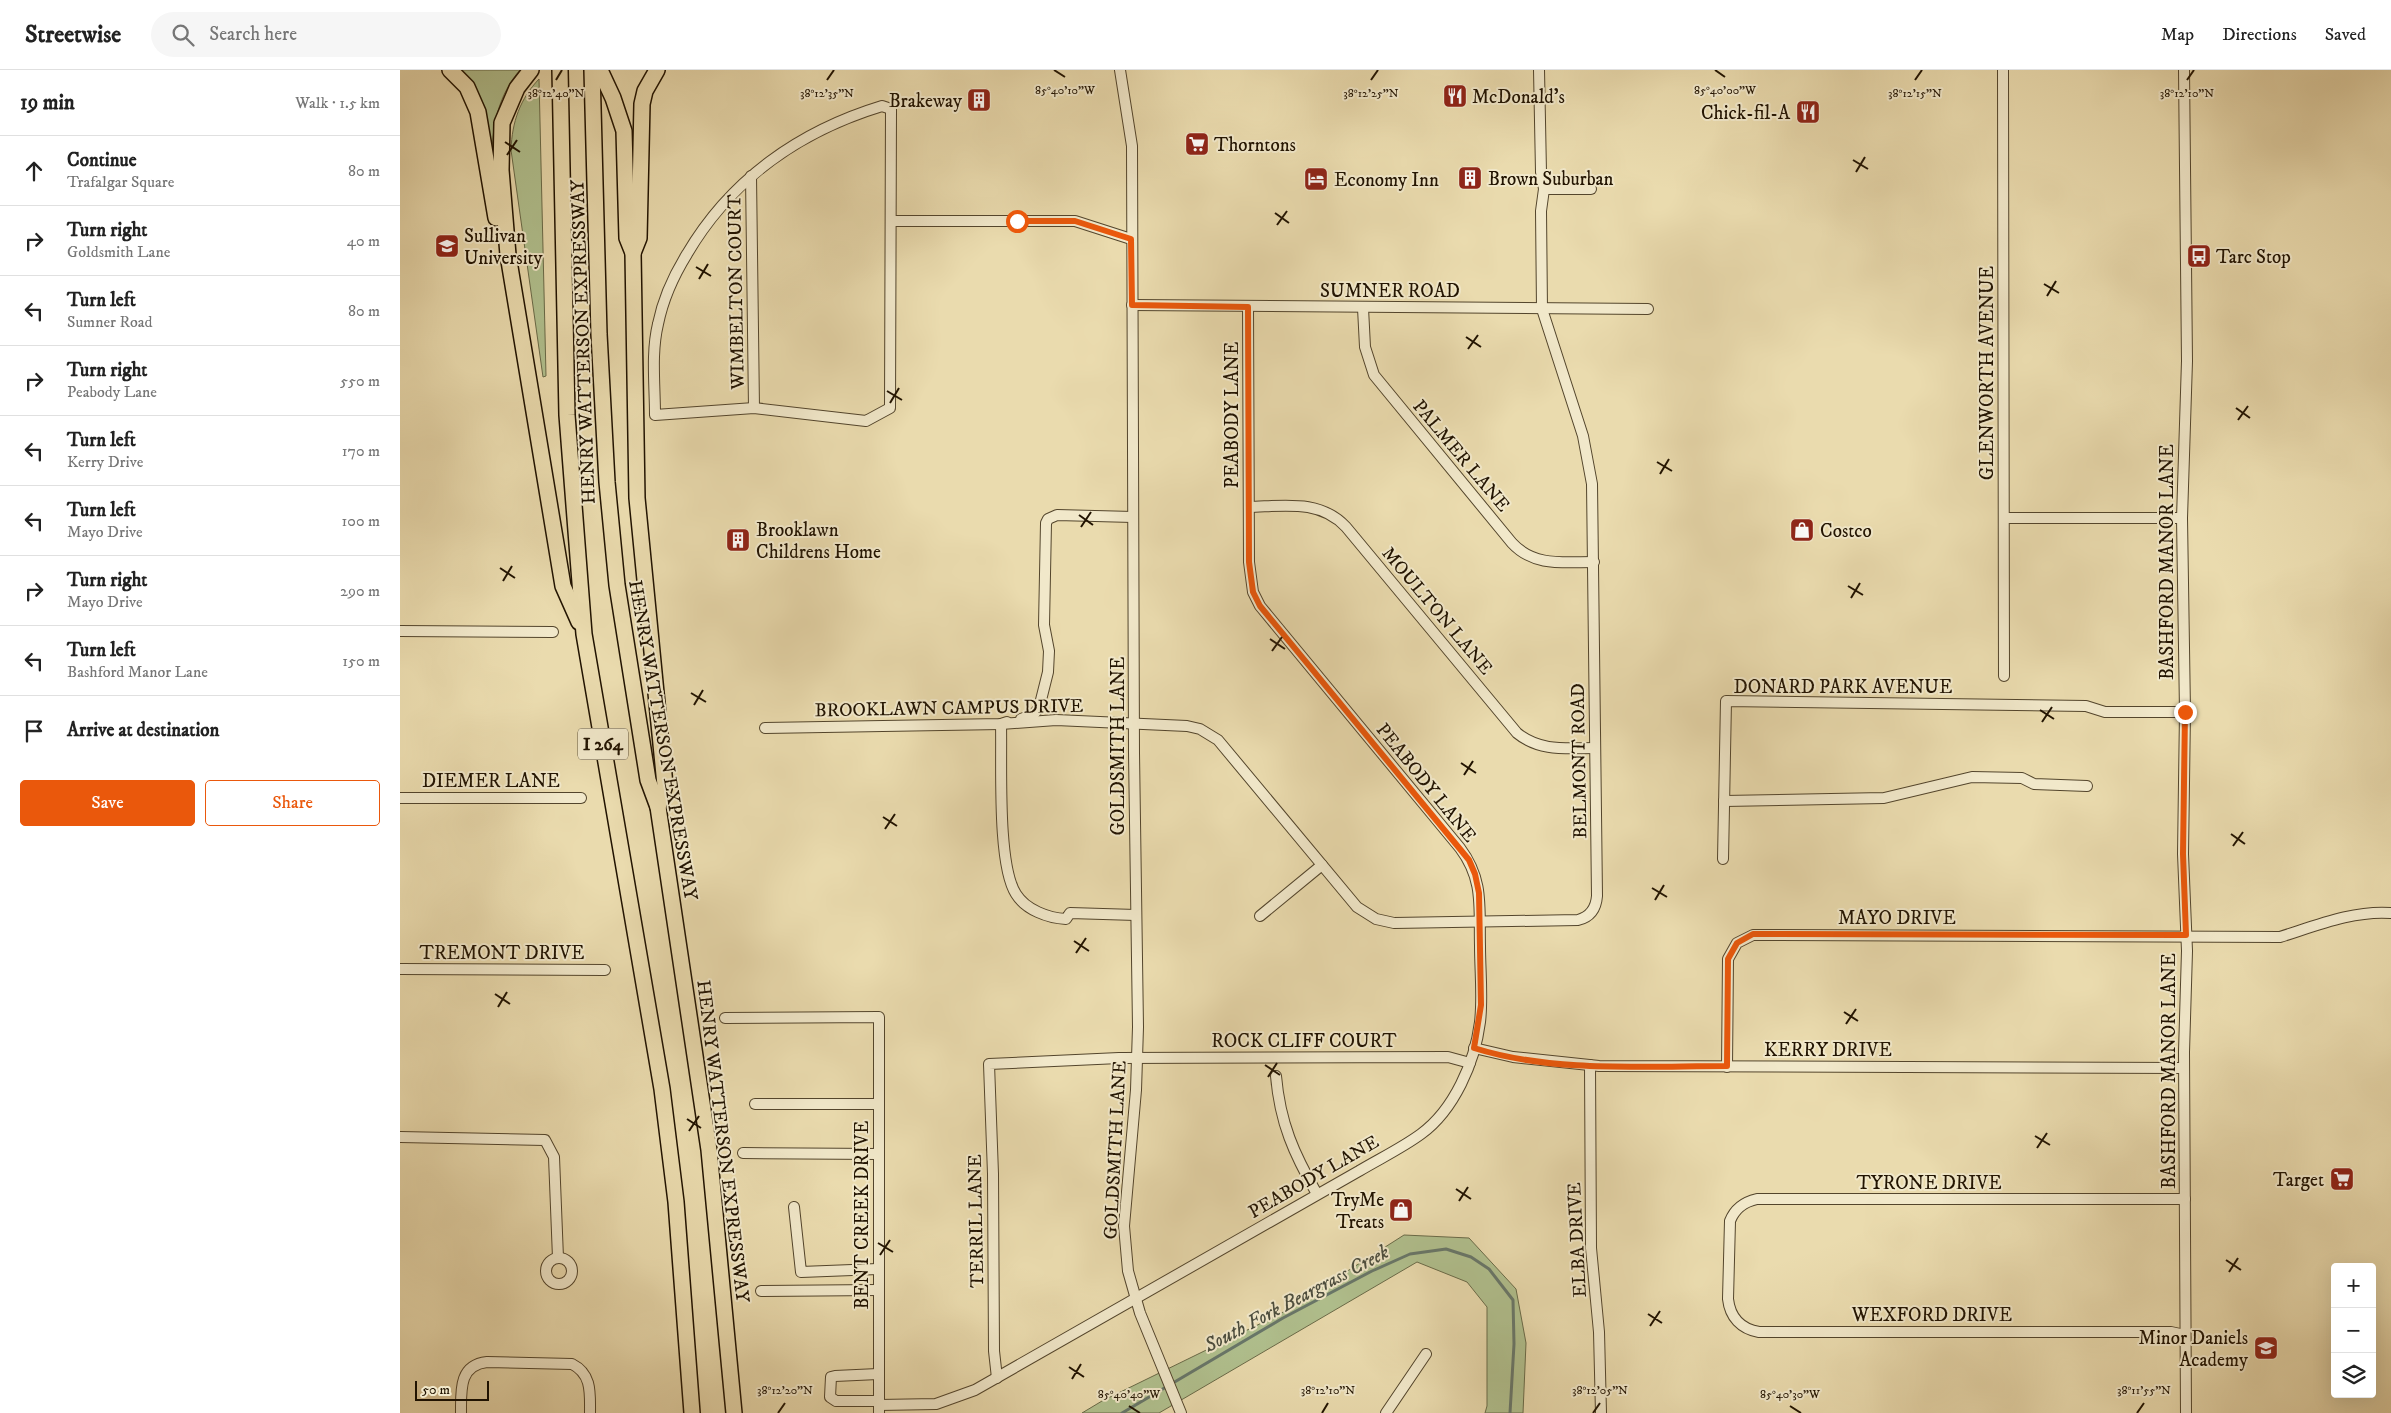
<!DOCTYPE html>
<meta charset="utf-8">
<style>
:root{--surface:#fff;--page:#f6f6f6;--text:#222;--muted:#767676;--line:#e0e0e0;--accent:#ea580c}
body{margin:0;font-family:"IM FELL DW Pica",serif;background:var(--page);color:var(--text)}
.controls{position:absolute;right:15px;bottom:15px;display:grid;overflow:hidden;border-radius:5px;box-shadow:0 5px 20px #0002}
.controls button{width:45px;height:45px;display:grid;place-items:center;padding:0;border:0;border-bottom:1px solid var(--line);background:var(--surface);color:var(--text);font:25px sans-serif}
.scale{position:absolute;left:15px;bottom:12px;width:74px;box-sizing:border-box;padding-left:5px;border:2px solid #211301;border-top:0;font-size:14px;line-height:18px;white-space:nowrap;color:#211301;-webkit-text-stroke:4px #f1e8ca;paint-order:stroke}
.stop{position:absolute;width:15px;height:15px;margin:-11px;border:4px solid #ea580c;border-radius:50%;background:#fff}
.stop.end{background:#ea580c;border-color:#fff;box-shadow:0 1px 5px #0008}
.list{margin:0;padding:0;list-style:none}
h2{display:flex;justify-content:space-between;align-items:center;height:65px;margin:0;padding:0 20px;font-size:21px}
h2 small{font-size:16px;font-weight:400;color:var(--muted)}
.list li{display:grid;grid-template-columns:32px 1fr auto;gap:15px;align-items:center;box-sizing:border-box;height:70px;padding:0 20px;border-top:1px solid var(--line)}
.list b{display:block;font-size:19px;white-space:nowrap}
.list p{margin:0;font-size:16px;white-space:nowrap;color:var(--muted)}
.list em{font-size:16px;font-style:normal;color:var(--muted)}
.actions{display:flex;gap:10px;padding:15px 20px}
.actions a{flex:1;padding:11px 0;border:1px solid var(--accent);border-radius:5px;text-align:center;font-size:18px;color:var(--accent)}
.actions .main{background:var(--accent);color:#fff}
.icon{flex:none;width:28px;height:28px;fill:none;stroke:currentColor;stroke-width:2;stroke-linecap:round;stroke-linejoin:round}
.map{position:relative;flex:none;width:1991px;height:1343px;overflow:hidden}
header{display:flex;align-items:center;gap:30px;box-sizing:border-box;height:70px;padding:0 25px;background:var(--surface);border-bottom:1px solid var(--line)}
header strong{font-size:24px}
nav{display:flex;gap:28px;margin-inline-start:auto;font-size:18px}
.search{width:350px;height:45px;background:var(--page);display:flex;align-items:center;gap:12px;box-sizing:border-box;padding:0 18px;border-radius:28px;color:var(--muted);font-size:19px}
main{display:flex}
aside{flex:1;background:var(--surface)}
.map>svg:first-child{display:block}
.green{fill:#b1c18f;stroke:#696a48}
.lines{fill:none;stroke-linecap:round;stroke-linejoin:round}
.stream{stroke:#68776a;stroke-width:3}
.minor-casing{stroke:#53452c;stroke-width:12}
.highway-casing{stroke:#211301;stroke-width:18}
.minor{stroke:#f1e8ca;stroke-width:10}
.highway{stroke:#eadbae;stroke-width:15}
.route{stroke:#ea580c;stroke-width:6}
.ticks{fill:none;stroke:#211301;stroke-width:2}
.labels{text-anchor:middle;stroke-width:4;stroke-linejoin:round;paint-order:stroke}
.shield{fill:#f1e8ca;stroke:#5f533d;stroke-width:1}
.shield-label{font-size:18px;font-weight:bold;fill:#211301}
.poi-label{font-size:19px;fill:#211301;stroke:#f1e8ca;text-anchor:start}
.street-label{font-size:19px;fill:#211301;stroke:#f1e8ca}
.water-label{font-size:20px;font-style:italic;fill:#4b4d3e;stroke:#f1e8ca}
.ticks-label{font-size:12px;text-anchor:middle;fill:#211301;stroke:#f1e8ca;stroke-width:4;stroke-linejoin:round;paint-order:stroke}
</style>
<header>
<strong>Streetwise</strong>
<div class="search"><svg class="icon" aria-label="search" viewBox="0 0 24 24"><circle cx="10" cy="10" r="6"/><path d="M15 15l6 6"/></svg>Search here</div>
<nav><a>Map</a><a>Directions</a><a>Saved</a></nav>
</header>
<main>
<aside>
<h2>19 min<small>Walk · 1.5 km</small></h2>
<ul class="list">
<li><svg class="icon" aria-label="ahead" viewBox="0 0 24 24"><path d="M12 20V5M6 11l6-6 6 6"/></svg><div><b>Continue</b><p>Trafalgar Square</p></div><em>80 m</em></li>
<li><svg class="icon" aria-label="right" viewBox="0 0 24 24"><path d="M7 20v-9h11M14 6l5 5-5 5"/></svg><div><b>Turn right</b><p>Goldsmith Lane</p></div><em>40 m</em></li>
<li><svg class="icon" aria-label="left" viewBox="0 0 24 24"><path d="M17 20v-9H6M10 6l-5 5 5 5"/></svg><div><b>Turn left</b><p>Sumner Road</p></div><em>80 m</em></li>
<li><svg class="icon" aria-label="right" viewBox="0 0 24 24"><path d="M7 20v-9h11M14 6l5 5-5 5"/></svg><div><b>Turn right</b><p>Peabody Lane</p></div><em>550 m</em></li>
<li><svg class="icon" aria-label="left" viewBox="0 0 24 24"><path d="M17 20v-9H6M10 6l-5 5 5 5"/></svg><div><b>Turn left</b><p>Kerry Drive</p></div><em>170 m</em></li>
<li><svg class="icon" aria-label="left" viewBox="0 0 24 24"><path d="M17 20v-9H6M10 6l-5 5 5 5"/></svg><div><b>Turn left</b><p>Mayo Drive</p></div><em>100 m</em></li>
<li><svg class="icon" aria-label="right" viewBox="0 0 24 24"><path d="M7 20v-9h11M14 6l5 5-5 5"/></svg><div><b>Turn right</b><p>Mayo Drive</p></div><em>290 m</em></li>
<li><svg class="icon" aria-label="left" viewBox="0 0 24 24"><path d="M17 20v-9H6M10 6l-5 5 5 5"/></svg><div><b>Turn left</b><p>Bashford Manor Lane</p></div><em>150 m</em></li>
<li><svg class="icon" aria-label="arrive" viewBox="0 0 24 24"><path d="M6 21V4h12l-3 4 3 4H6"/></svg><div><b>Arrive at destination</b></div></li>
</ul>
<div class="actions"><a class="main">Save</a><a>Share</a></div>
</aside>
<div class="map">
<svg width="1991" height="1343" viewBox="0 0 1991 1343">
<rect width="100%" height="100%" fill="#eadbae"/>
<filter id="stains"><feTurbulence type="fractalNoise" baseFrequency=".004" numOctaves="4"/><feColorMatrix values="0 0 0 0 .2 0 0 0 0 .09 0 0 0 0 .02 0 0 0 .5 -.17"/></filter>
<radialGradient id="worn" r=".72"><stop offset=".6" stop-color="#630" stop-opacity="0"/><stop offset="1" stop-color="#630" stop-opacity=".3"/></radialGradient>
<g class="green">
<path d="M 56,0 L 120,0 C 99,24 92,55 92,87 Z"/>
<path d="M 139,9 L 146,306 L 143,307 L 111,80 C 112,52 120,29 139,9 Z"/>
<polygon points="1004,1165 1069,1168 1116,1219 1126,1273 1123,1343 1085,1343 1087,1336 1087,1237 1067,1212 1017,1192 759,1343 682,1343 702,1331 880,1244"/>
</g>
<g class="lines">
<polyline class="stream" points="722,1343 883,1248 972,1201 1010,1184 1046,1179 1071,1187 1089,1199 1113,1230 1114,1274 1110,1343"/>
<defs>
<g id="minor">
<polyline points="720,0 732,76 734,683 738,957 736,1020 724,1156 728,1201 740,1243 781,1343"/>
<polyline points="1603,0 1604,606"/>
<polyline points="1784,0 1787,291 1782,448 1785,642 1783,784 1787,881 1784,982 1786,1343"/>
<path d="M 482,36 L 491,39 L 490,338 L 466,351 L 354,338 L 255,345 C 255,315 251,283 258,254 C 263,229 274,205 287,184 C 331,109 400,61 482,36 Z"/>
<polyline points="351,106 354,338"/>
<polyline points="1144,119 1191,119"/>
<polyline points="491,151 675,151 731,169"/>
<polyline points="732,235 1248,239"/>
<path d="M 963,238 L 965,277 L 974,305 L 1112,473 C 1134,497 1164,492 1194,492"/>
<path d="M 849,437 C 884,436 920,429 946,457 L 1117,663 C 1140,682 1167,678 1195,678"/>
<polyline points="1604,448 1782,448"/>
<polyline points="0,561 153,562"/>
<polyline points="621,649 634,644 639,638 648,602 649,581 644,555 646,453 648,449 657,445 733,447"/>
<path d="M 607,652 L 601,654 C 602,693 597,795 616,824 C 626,840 648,848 666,849 L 670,843 L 736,845"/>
<path d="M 365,658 L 601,654 L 656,650 L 787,656 L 800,659 L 818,670 L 957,837 L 976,849 L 994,853 L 1178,850 C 1190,847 1196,839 1197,826 L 1192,414 L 1183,366 L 1142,239 L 1141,141 L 1144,119 L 1141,102 L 1139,0"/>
<polyline points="0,728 181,728"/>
<polyline points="1324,731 1484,728 1572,707 1622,708 1634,714 1687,716"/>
<polyline points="1323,789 1326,631 1686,636 1705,642 1785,642"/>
<polyline points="860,846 922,795"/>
<polyline points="0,899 205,900"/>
<polyline points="325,948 479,947 479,1343"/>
<polyline points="1074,978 1113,987 1199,996 1784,998"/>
<polyline points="1190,995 1191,1178 1199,1262 1201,1343"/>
<path d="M 1327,997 L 1328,889 L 1337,873 L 1353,865 L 1880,867 C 1915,856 1954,840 1991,843"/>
<path d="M 876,1006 C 880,1053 894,1084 917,1124"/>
<polyline points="355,1034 479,1034"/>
<polyline points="0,1067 145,1070 154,1087 158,1188"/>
<polyline points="343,1083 479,1084"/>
<path d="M 1785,1129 L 1357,1129 C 1344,1132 1335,1138 1330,1151 L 1328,1229 C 1330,1247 1341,1259 1359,1262 L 1771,1262 L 1785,1265"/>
<polyline points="394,1137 401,1202 478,1199"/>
<circle cx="159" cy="1201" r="13"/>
<polyline points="361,1221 478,1220"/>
<polyline points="478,1304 435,1306 431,1307 430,1327 436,1331 479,1331"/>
<polyline points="597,1308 594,1281 593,1104 589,994 719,988 1048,987 1070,993"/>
<path d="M 479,1335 L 536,1334 L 575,1320 L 959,1101 C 979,1089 1002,1078 1021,1064 C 1054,1040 1075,992 1080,952 C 1083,927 1080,901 1080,876 C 1079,837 1084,810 1060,778 L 860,536 L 853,522 L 849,492 L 848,237"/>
<path d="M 61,1343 C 61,1320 59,1295 87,1292 L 172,1294 C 192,1304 190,1323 190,1343"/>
<polyline points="986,1343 1026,1284"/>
</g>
<g id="highway">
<polyline points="50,0 67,17 78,42 96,148"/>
<polyline points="131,0 117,18 102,53 101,100 108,185 163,516 179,552"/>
<polyline points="160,0 167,345 184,564 262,1019 276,1132 292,1343"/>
<polyline points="192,0 199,264 207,412 217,515 248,710 258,737 309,1080 334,1343"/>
<polyline points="200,0 213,28 224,61 227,168 233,183 237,428 265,715 258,737"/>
<polyline points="233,183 239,168 242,34 245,21 257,0"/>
</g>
</defs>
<use href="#minor" class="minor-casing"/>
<use href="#highway" class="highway-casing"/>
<use href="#minor" class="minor"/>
<use href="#highway" class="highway"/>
</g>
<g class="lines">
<path class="route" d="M 617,151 L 675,151 L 731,169 L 732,235 L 848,237 L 849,492 L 853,522 L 860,536 L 1069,790 L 1075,804 L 1079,823 L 1081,935 L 1074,978 C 1153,1003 1246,996 1327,996 L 1328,889 L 1337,873 L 1353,864 L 1786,865 L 1783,784 L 1785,642"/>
</g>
<path class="ticks" d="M 654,0 L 665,7M 1315,0 L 1325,7M 156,10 L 162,0M 427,10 L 434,0M 971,10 L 978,0M 1515,10 L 1522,0M 1787,10 L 1794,0M 105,72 L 120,82M 107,85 L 117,70M 1453,90 L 1468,99M 1456,102 L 1465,87M 875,143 L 889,153M 877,155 L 887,141M 296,197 L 311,206M 299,209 L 308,194M 1644,214 L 1659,223M 1647,226 L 1656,211M 1066,267 L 1081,277M 1068,279 L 1078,265M 487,321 L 502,330M 490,333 L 499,318M 1836,338 L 1850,348M 1838,350 L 1848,336M 1257,392 L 1272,401M 1260,404 L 1269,389M 679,445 L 693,455M 681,457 L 691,442M 100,498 L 115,508M 103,511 L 112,496M 1448,516 L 1463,525M 1451,528 L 1460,513M 870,569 L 885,579M 872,581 L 882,567M 291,623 L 306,632M 294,635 L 303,620M 1640,640 L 1654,649M 1642,652 L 1652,637M 1061,693 L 1076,703M 1064,705 L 1073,691M 483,747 L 497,756M 485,759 L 495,744M 1831,764 L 1845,774M 1833,776 L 1843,762M 1252,818 L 1267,827M 1255,830 L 1264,815M 674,871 L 689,881M 676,883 L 686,868M 95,924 L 110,934M 98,937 L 107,922M 1444,942 L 1458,951M 1446,954 L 1456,939M 865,995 L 880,1005M 868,1007 L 877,993M 287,1049 L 301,1058M 289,1061 L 299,1046M 1635,1066 L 1650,1075M 1637,1078 L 1647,1063M 1056,1119 L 1071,1129M 1059,1131 L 1068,1117M 478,1173 L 493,1182M 480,1185 L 490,1170M 1826,1190 L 1841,1200M 1829,1202 L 1838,1188M 1248,1244 L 1262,1253M 1250,1256 L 1260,1241M 669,1297 L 684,1307M 672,1309 L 681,1294M 729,1336 L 740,1343M 1390,1336 L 1401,1343M 378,1343 L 385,1333M 922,1343 L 928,1333M 1193,1343 L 1200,1333M 1737,1343 L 1744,1333"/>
<defs>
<symbol id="restaurant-square" viewBox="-11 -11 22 22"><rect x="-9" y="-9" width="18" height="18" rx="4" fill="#8f2418" stroke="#f1e8ca"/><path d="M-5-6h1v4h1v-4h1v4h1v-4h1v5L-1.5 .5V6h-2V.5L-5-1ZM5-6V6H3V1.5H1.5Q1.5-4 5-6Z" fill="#fff"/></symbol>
<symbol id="building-square" viewBox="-11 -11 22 22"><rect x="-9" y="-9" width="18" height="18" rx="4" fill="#8f2418" stroke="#f1e8ca"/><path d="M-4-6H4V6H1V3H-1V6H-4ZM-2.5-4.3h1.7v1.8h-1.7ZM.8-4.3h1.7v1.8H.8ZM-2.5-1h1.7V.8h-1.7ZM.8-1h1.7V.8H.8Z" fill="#fff"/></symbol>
<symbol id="supermarket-square" viewBox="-11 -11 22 22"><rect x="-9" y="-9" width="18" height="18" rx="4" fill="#8f2418" stroke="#f1e8ca"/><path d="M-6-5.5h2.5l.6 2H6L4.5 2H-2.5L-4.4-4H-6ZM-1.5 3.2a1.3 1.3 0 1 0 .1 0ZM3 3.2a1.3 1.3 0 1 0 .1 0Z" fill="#fff"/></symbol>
<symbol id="hotel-square" viewBox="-11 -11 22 22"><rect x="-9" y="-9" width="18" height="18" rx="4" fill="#8f2418" stroke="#f1e8ca"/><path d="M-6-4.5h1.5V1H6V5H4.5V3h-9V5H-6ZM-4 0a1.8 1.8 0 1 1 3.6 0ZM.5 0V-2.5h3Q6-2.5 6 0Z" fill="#fff"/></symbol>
<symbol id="university-square" viewBox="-11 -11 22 22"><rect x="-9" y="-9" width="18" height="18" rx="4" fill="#8f2418" stroke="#f1e8ca"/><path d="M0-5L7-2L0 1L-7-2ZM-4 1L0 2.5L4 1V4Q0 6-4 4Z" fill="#fff"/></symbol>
<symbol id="bus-square" viewBox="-11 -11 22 22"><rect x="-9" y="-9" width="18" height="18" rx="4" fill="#8f2418" stroke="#f1e8ca"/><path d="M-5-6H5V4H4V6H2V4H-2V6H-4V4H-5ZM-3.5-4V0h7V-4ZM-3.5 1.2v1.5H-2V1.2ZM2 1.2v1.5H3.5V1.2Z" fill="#fff"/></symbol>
<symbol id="shop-square" viewBox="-11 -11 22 22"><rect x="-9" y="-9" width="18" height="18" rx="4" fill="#8f2418" stroke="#f1e8ca"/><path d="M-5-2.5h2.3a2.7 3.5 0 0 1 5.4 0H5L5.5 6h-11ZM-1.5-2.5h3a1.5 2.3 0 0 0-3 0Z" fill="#fff"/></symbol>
<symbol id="school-square" viewBox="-11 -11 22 22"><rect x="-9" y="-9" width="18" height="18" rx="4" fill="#8f2418" stroke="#f1e8ca"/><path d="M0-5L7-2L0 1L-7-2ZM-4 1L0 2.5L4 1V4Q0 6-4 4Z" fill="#fff"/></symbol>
</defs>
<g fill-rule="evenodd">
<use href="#restaurant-square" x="1041" y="12" width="28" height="28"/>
<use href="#building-square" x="565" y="16" width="28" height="28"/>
<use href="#restaurant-square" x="1394" y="28" width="28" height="28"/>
<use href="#supermarket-square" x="783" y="60" width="28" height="28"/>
<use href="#building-square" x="1056" y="94" width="28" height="28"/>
<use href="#hotel-square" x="902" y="95" width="28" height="28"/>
<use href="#university-square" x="33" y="162" width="28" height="28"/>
<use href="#bus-square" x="1785" y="172" width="28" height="28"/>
<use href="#shop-square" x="1388" y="446" width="28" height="28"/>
<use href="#building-square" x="324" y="456" width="28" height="28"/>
<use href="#supermarket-square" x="1928" y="1095" width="28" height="28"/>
<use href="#shop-square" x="987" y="1126" width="28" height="28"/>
<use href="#school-square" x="1852" y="1264" width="28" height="28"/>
</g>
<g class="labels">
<rect class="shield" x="178" y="658.5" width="50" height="31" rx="4"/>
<g class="shield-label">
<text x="203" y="680">I 264</text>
</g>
<g class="poi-label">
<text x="1072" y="33">McDonald's</text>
<text x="562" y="37" text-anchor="end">Brakeway</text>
<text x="1390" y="49" text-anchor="end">Chick-fil-A</text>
<text x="814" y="81">Thorntons</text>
<text x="1088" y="115">Brown Suburban</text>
<text x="934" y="116">Economy Inn</text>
<text x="64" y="172">Sullivan<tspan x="64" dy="22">University</tspan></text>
<text x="1816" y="193">Tarc Stop</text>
<text x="356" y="466">Brooklawn<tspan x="356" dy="22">Childrens Home</tspan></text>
<text x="1420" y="467">Costco</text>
<text x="1924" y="1116" text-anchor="end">Target</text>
<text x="984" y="1136" text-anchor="end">TryMe<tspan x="984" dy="22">Treats</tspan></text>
<text x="1848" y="1274" text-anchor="end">Minor Daniels<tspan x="1848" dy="22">Academy</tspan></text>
</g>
<g class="street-label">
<text x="990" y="227">SUMNER ROAD</text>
<text transform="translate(335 222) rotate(-91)" y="7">WIMBELTON COURT</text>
<text transform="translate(182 272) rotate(-92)" y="7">HENRY WATTERSON EXPRESSWAY</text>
<text transform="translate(1586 303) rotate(-90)" y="7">GLENWORTH AVENUE</text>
<text transform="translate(831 345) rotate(-90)" y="7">PEABODY LANE</text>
<text transform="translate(1062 385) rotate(50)" y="7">PALMER LANE</text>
<text transform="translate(1766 492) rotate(-90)" y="7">BASHFORD MANOR LANE</text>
<text transform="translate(1038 540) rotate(50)" y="7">MOULTON LANE</text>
<text x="1443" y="623">DONARD PARK AVENUE</text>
<text transform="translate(549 637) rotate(-1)" y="7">BROOKLAWN CAMPUS DRIVE</text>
<text transform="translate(264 670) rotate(80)" y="7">HENRY WATTERSON EXPRESSWAY</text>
<text transform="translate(717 676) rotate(-90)" y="7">GOLDSMITH LANE</text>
<text transform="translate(1178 691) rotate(-91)" y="7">BELMONT ROAD</text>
<text x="91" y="717">DIEMER LANE</text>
<text transform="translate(1027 712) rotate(51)" y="7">PEABODY LANE</text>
<text x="1497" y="854">MAYO DRIVE</text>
<text x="102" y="889">TREMONT DRIVE</text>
<text x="904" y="977">ROCK CLIFF COURT</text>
<text x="1428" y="986">KERRY DRIVE</text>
<text transform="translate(1768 1001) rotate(-90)" y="7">BASHFORD MANOR LANE</text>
<text transform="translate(324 1071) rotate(83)" y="7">HENRY WATTERSON EXPRESSWAY</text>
<text transform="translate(714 1080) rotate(-87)" y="7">GOLDSMITH LANE</text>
<text transform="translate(913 1106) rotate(-30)" y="7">PEABODY LANE</text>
<text x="1529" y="1119">TYRONE DRIVE</text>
<text transform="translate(461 1145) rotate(-90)" y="7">BENT CREEK DRIVE</text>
<text transform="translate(575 1151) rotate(-91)" y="7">TERRIL LANE</text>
<text transform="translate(1176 1170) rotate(-93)" y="7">ELBA DRIVE</text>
<text x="1532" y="1251">WEXFORD DRIVE</text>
</g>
<g class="water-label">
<text transform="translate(896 1228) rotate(-28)" y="7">South Fork Beargrass Creek</text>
</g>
</g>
<g class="ticks-label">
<text x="665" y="24">85°40'10"W</text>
<text x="1325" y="24">85°40'00"W</text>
<text x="156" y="27">38°12'40"N</text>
<text x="427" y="27">38°12'35"N</text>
<text x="971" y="27">38°12'25"N</text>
<text x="1515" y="27">38°12'15"N</text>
<text x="1787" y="27">38°12'10"N</text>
<text x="385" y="1324">38°12'20"N</text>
<text x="928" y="1324">38°12'10"N</text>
<text x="1200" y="1324">38°12'05"N</text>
<text x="1744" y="1324">38°11'55"N</text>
<text x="729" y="1328">85°40'40"W</text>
<text x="1390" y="1328">85°40'30"W</text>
</g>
<rect width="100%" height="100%" filter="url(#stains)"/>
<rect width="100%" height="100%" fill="url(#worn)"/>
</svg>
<div class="controls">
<button>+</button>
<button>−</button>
<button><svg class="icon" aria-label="layers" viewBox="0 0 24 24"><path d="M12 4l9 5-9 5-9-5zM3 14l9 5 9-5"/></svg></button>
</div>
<div class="scale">50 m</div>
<div class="stop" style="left:617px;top:151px"></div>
<div class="stop end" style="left:1785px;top:642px"></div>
</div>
</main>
